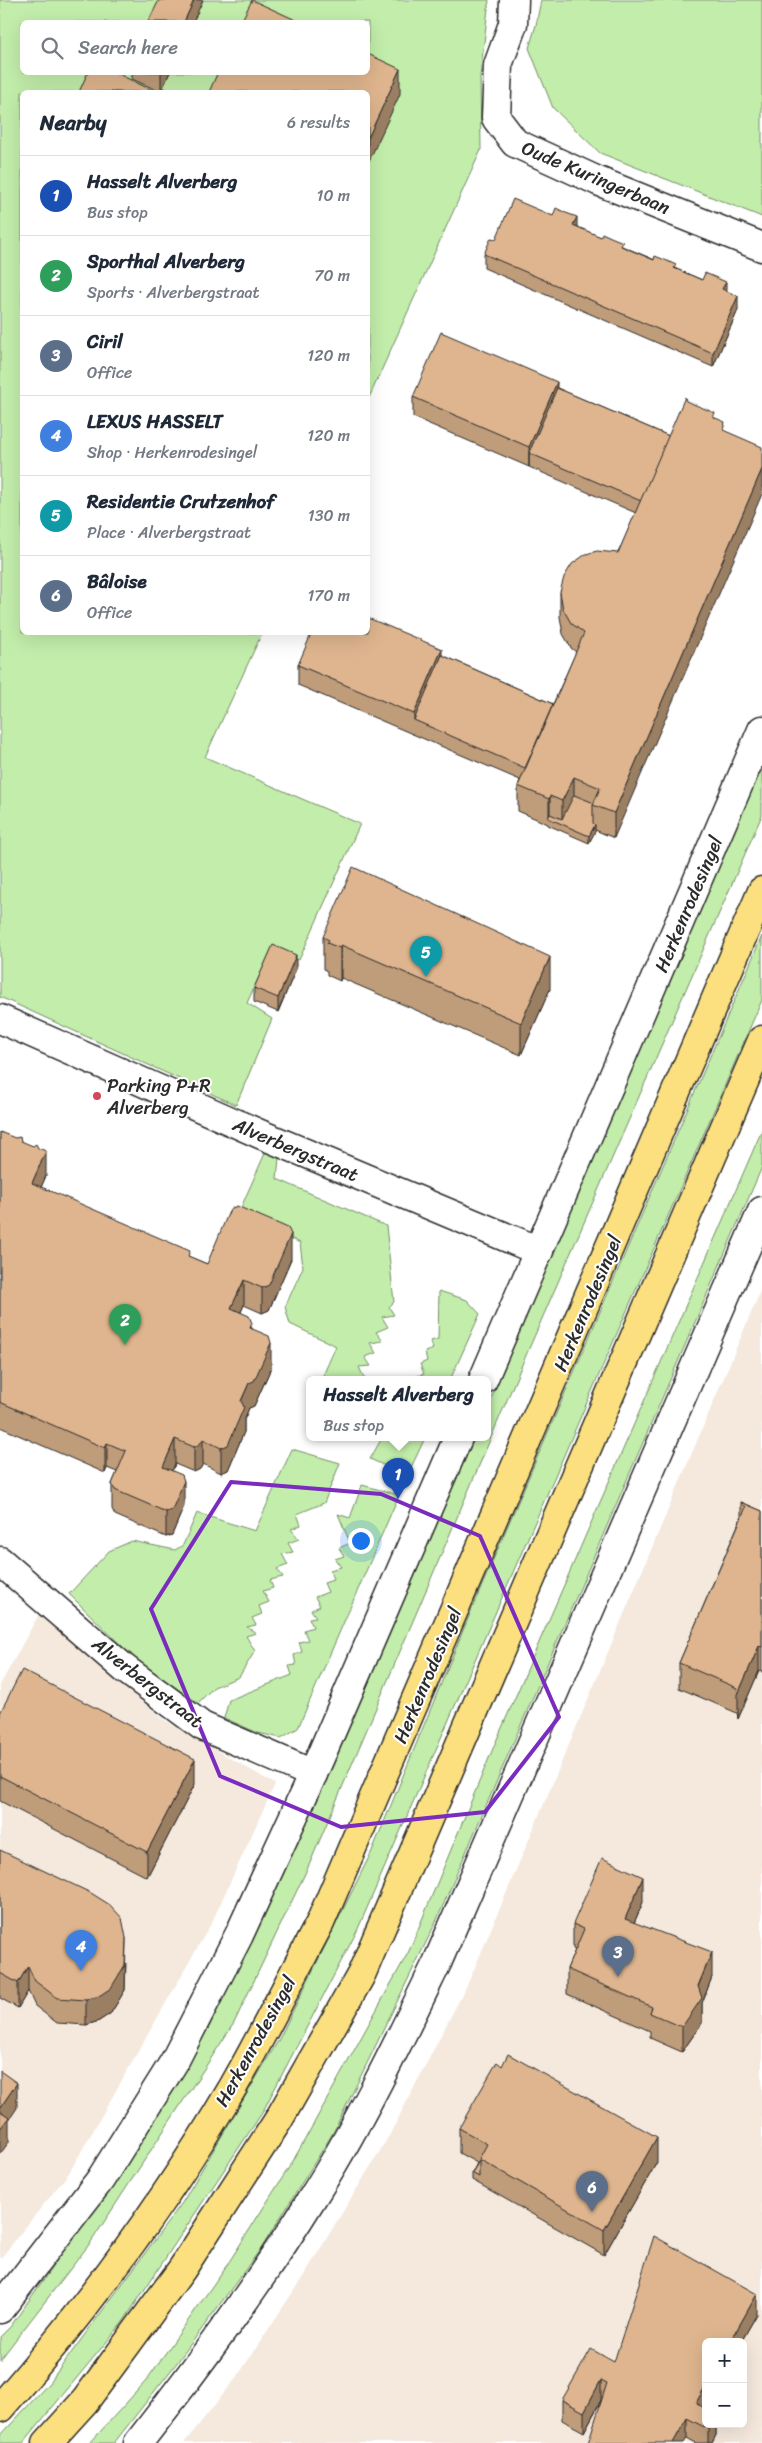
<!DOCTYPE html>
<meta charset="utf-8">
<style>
:root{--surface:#fff;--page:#f6f6f7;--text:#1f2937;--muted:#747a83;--line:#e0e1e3;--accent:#d1495b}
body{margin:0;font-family:Sriracha,sans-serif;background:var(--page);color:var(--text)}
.controls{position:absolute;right:15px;bottom:15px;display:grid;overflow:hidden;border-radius:8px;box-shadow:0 5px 20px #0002}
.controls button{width:45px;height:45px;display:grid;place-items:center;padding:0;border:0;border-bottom:1px solid var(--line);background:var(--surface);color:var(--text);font:25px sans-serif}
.you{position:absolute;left:360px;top:1540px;width:18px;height:18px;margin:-12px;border:4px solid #fff;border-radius:50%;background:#1a73e8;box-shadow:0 0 0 8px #1a73e833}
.badge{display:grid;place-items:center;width:32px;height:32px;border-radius:50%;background:var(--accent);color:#fff;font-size:16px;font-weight:700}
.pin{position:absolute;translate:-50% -41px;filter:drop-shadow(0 1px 2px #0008)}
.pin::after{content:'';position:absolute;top:26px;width:18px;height:15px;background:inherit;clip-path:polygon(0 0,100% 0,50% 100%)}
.popup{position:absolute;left:306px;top:1376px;width:185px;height:65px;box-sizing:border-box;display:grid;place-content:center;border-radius:8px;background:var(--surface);filter:drop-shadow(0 1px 4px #0005);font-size:16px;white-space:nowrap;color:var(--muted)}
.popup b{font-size:19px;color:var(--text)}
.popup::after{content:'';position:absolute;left:50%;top:100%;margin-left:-10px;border:10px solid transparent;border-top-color:var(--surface)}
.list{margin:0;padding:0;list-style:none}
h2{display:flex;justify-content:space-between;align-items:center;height:65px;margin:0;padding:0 20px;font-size:21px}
h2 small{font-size:16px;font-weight:400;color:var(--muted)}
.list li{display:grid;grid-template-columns:32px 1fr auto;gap:15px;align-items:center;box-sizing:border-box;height:80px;padding:0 20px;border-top:1px solid var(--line)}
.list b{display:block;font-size:19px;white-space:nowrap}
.list p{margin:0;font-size:16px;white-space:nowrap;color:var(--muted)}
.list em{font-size:16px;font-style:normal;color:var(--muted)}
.icon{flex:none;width:28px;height:28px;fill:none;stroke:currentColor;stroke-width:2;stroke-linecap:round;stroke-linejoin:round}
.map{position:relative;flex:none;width:762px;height:2443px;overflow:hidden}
.search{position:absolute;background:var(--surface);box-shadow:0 5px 20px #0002;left:20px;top:20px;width:350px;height:55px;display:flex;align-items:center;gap:12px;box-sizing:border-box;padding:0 18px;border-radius:8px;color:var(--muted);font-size:19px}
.panel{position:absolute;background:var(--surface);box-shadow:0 5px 20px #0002;left:20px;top:90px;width:350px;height:545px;border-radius:8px}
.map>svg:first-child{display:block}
.built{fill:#f5e9dd;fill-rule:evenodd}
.green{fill:#c2edaa;stroke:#768c6a;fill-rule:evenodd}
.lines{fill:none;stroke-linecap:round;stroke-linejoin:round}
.street-casing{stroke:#2b2b2b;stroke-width:31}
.secondary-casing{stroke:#2b2b2b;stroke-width:31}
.highway-casing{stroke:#2b2b2b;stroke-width:31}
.street{stroke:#fff;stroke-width:28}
.secondary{stroke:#fff;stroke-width:28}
.highway{stroke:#fce080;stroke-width:28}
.wall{fill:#bf9c7a;stroke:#2b2b2b}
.shaded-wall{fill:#9b7f63;stroke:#2b2b2b}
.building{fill:#deb58e;stroke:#2b2b2b}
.marked{fill:none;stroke:#7b2cbf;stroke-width:4;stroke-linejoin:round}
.poi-dot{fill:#d1495b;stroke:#fff;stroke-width:2}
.labels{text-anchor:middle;stroke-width:4;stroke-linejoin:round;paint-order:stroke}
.street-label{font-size:19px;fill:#2b2b2b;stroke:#fff}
.poi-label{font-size:19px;fill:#2b2b2b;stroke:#fff;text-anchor:start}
</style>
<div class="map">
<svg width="762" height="2443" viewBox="0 0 762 2443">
<rect width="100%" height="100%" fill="#fff"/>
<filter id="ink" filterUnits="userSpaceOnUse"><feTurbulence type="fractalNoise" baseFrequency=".02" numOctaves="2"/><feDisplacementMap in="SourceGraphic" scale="10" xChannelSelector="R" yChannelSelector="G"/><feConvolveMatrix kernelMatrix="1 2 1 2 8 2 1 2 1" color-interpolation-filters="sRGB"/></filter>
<g filter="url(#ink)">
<g class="built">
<path d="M 762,1287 L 762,2443 L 184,2443 L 237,2377 L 308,2269 L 390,2134 L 470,1979 ZM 706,2342 L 743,2342 L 743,2424 L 706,2424 Z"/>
<polygon points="39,1614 165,1720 275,1784 212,1922 69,2173 0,2259 0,1685"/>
</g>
<g class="green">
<path d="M 0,0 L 489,0 L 480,77 L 481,150 L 368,400 L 368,92 L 22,92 L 22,632 L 262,633 L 205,757 L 360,824 L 299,960 L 271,950 L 247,1003 L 272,1019 L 236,1105 L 0,997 ZM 22,22 L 368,22 L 368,72 L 22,72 Z"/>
<polygon points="541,0 762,0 762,217 600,153 553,108 529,48 536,25"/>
<polygon points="762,764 762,815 524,1360 310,1863 234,2023 91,2242 0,2360 0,2337 11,2326 106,2190 209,2027 333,1765 474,1438 487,1438 487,1408"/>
<polygon points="762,936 762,1000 357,1931 262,2113 123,2322 23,2443 0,2443 0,2436 49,2383 182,2203 278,2041 372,1851 474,1604"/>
<polygon points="762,1130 762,1167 435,1924 333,2133 262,2247 176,2364 114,2443 90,2443 146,2381 229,2262 293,2161 409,1951 494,1746"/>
<polygon points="266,1151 279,1158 277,1179 386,1226 394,1302 389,1307 394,1315 382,1317 388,1327 376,1332 383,1341 370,1343 376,1353 365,1357 371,1366 359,1367 365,1380 321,1380 336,1346 290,1324 285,1307 303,1267 300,1243 239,1212"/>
<polygon points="439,1291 467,1300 480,1314 450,1380 415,1380 414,1377 424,1374 420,1364 427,1361 425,1352 433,1349 430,1341 438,1339"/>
<polygon points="382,1438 425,1438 407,1476 370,1459"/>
<polygon points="292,1449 340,1463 324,1503 297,1514 301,1525 291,1529 299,1539 288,1543 293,1552 282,1554 288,1565 277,1569 283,1577 270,1580 273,1588 263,1591 269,1602 259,1606 262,1614 252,1618 256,1625 247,1627 256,1633 246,1636 255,1651 239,1677 214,1687 198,1703 135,1659 69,1594 109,1551 132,1541 175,1550 183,1545 197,1513 255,1531"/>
<polygon points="362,1485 399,1495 298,1728 281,1738 258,1733 224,1718 229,1700 292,1675 289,1666 296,1665 294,1655 302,1652 299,1642 308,1640 304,1630 313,1627 309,1618 316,1617 311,1610 320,1606 315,1597 328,1592 324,1583 333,1580 330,1570 341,1567 335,1559 344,1556 339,1548 350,1543 338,1514 350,1518"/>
</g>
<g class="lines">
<defs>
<g id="street">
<polyline points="514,0 513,24 498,65 496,118 515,143 598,181 762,247"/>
<polyline points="0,1019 260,1134 539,1251"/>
<polyline points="0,1561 125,1669 202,1726 313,1774"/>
</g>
<g id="secondary">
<polyline points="483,1380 762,730"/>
<polyline points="0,2309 100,2180 174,2062 239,1935 313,1774 458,1438"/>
<path d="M 138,2443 C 199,2365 259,2284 311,2200 C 359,2125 398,2043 437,1963 L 762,1211"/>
</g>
<g id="highway">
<path d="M 0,2408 C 87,2309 166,2201 233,2087 C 264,2033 291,1977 320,1923 L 762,891"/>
<polyline points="47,2443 85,2401 182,2269 279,2119 361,1975 762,1040"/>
</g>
</defs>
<use href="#street" class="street-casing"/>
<use href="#secondary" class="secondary-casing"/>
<use href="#highway" class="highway-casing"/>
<use href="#street" class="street"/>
<use href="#secondary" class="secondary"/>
<use href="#highway" class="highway"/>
</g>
<g class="wall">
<polygon points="132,72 170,72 161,92 132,79"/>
<polygon points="577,227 726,290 738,310 713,367 484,268 484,254"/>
<polygon points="557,388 669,436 614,838 595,830 589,843 548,825 548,824 518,811 518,786 520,780 298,685 298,665 442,655 553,704 576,652 571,648 563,634 560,617 560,592 618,553 636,513 413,417 413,397"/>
<polygon points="323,937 550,989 521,1055 341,978 340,981 327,975 327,971 323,969"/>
<polygon points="296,969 278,1012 254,1002 254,988"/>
<polygon points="0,1132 46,1176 41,1187 190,1257 207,1264 291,1259 269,1310 262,1313 244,1305 241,1312 252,1328 271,1368 254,1406 249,1408 244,1420 244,1432 228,1470 221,1473 203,1464 200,1469 194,1472 175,1464 172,1471 184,1506 172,1535 166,1537 115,1515 112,1509 112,1484 117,1472 107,1468 105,1473 0,1427"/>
<polygon points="741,1502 762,1511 762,1672 759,1671 738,1719 737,1713 679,1688 679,1663 741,1518"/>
<polygon points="0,1713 195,1784 147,1877 0,1801"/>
<polygon points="0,1850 126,1963 125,1990 111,2013 99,2021 86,2025 57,2023 35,2006 28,1991 18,2008 0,1998"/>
<polygon points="643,1902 634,1923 712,1977 702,2003 702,2023 682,2052 650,2038 650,2031 567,1994 567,1969 575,1950 573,1949 573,1924"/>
<polygon points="459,2128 657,2162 604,2255 472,2180 472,2173 477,2163 459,2153"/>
<polygon points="757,2314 741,2342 706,2342 706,2405 704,2408 716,2424 716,2435 712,2443 696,2443 687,2438 601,2401 584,2432 562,2420 562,2400 614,2362"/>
</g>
<g class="shaded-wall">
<polygon points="194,0 203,0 193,22 184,22"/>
<polygon points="400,69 400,94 368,163 368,138"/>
<polygon points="161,72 170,72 161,92"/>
<polygon points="577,217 577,231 573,225"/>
<polygon points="726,282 726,296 722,289"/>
<polygon points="738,296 738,310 713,367 713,353"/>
<polygon points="557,382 557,402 529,453 529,467 529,447"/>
<polygon points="762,469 762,494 614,838 614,813"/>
<polygon points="442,649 442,669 414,720 414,714"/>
<polygon points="574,777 574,802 562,824 562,801"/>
<polygon points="550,796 550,819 549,818 549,799"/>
<polygon points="595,825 595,832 589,843 589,836"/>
<polygon points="341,945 341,978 340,981 340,948"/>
<polygon points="296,955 296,969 278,1012 278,998"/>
<polygon points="550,957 550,989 521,1055 521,1023"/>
<polygon points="46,1151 46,1176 32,1208 32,1183"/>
<polygon points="291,1234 291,1259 269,1310 262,1313 262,1288"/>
<polygon points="244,1280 244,1305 231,1333 231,1308"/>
<polygon points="271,1343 271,1368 254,1406 249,1408 244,1420 244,1432 228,1470 221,1473 221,1448 249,1383"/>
<polygon points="175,1439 175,1464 163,1492 163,1467"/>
<polygon points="203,1439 203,1464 200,1469 194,1472 194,1447"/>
<polygon points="107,1443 107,1468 105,1473 105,1448"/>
<polygon points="184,1481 184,1506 172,1535 166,1537 166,1512"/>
<polygon points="759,1646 759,1671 738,1719 738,1694"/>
<polygon points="195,1759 195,1784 147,1877 147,1852"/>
<polygon points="643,1877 643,1902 625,1944 625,1919"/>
<polygon points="126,1938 125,1990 111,2013 99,2021 86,2025 86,2000"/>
<polygon points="712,1952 712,1977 702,2003 702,2023 682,2052 682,2027"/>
<polygon points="28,1966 28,1991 18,2008 18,1983"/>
<polygon points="17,2083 17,2108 9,2120 9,2142 0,2154 0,2108"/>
<polygon points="657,2137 657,2162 604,2255 604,2230"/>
<polygon points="757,2294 757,2314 741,2342 730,2342"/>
<polygon points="601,2380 601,2400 584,2432 584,2412"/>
<polygon points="706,2385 706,2405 696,2423 696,2403"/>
<polygon points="687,2418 687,2438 684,2443 673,2443"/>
<polygon points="711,2424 716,2424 716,2435 712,2443 708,2443 708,2429"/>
</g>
<g class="building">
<polygon points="159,0 194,0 184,22 148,22"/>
<polygon points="252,0 300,22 241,22"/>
<polygon points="368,54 400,69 368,138 368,92 209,92 218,72 368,72"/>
<polygon points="88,72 114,72 156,92 79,92"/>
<polygon points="513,199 553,216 556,208 566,213 577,217 573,225 601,237 602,233 613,238 623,242 621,246 654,260 655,256 665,260 676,265 674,268 702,280 705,273 726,282 722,289 738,296 713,353 484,254 491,238 496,239"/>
<polygon points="441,332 557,382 529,447 413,397"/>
<polygon points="557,388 669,436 641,501 529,453"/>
<polygon points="685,397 686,401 715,413 713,417 725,422 723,430 762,447 762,469 614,813 593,805 600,788 574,777 562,801 550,796 549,799 518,786 584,633 571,623 563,609 560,592 564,577 572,564 586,554 597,551 618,553"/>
<polygon points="368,618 442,649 414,714 298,665 312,632 368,632"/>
<polygon points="442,655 553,704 525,768 414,720"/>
<polygon points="574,795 594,803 593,805 593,823 595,825 589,836 548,818 550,814 562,819"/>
<polygon points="353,867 550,957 521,1023 341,945 340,948 327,943 329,940 323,937"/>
<polygon points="273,945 296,955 278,998 254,988"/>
<polygon points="0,1132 15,1138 20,1137 21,1141 33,1146 36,1144 38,1148 46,1151 32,1183 190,1251 188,1256 207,1264 230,1209 237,1206 288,1228 291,1234 269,1285 262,1288 244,1280 231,1308 249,1316 252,1323 250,1328 269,1336 271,1343 254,1381 249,1383 241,1401 244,1407 228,1445 221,1448 203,1439 200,1444 194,1447 175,1439 163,1467 182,1475 184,1481 172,1510 166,1512 115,1490 112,1484 126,1451 107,1443 105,1448 0,1402"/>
<polygon points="741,1502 762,1511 762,1647 759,1646 738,1694 737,1688 679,1663 746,1507"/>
<polygon points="22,1670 195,1759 147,1852 0,1776 0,1713"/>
<polygon points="0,1850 91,1893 110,1905 122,1918 126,1938 125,1965 111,1988 99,1996 86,2000 57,1998 35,1981 28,1966 18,1983 0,1973"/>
<polygon points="602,1858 643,1877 625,1919 712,1952 698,1986 702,1998 682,2027 650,2013 652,2007 567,1969 584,1929 573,1924"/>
<polygon points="508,2054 657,2137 604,2230 479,2159 487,2144 459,2128 497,2062 502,2066"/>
<polygon points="0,2071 17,2083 0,2108"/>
<polygon points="0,2111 9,2117 0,2129"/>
<polygon points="479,2161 479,2177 472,2173"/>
<polygon points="654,2236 757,2294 730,2342 706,2342 706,2385 696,2403 706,2409 706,2424 711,2424 708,2429 687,2418 673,2443 588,2443 607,2383 601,2380 584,2412 562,2400 591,2349 614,2362"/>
</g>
</g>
<path class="marked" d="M 231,1482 L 381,1494 L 480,1536 L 559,1717 L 485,1812 L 341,1827 L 220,1776 L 151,1609 Z"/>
<circle class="poi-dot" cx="97" cy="1096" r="5"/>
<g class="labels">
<g class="street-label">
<text transform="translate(596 177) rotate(23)" y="7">Oude Kuringerbaan</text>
<text transform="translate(688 904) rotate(-67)" y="7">Herkenrodesingel</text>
<text transform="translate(296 1149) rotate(23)" y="7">Alverbergstraat</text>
<text transform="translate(587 1303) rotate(-67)" y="7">Herkenrodesingel</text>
<text transform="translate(427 1675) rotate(-67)" y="7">Herkenrodesingel</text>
<text transform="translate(148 1682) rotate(38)" y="7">Alverbergstraat</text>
<text transform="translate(255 2041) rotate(-61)" y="7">Herkenrodesingel</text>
</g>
<g class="poi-label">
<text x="107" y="1092">Parking P+R<tspan x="107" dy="22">Alverberg</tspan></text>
</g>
</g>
</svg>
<div class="controls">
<button>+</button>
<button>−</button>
</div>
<div class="you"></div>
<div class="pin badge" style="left:398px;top:1499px;background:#1a4fb4">1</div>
<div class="popup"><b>Hasselt Alverberg</b>Bus stop</div>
<div class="pin badge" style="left:125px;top:1345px;background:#2e9e5b">2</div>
<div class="pin badge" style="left:618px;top:1977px;background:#5c6f8a">3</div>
<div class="pin badge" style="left:81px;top:1971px;background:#3f7fe0">4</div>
<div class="pin badge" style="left:426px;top:977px;background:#0f9aa8">5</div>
<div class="pin badge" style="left:592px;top:2212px;background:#5c6f8a">6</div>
<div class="search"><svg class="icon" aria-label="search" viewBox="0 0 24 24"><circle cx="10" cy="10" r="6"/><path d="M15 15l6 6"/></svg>Search here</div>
<section class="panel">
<h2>Nearby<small>6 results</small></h2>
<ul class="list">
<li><span class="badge" style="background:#1a4fb4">1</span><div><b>Hasselt Alverberg</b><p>Bus stop</p></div><em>10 m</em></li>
<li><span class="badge" style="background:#2e9e5b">2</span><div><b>Sporthal Alverberg</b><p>Sports · Alverbergstraat</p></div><em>70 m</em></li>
<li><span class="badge" style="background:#5c6f8a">3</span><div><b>Ciril</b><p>Office</p></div><em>120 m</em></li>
<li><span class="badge" style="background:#3f7fe0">4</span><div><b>LEXUS HASSELT</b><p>Shop · Herkenrodesingel</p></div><em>120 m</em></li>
<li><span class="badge" style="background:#0f9aa8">5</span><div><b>Residentie Crutzenhof</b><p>Place · Alverbergstraat</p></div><em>130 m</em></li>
<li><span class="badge" style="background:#5c6f8a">6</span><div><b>Bâloise</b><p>Office</p></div><em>170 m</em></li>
</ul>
</section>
</div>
